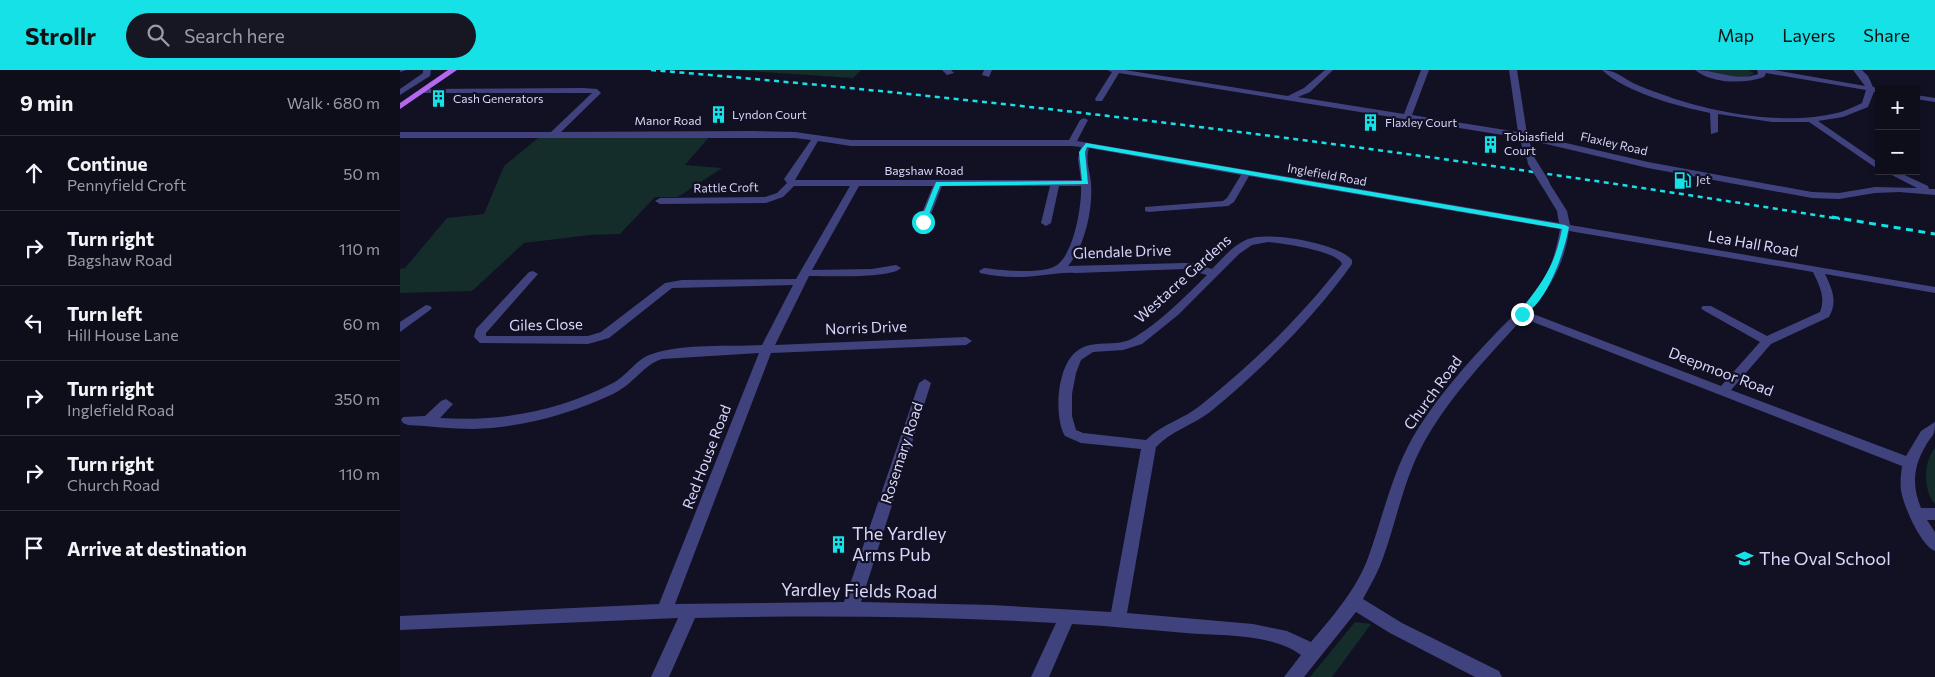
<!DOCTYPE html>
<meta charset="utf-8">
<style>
:root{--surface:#0e0d1a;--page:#171623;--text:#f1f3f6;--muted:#9b9ca2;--line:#2e2d39;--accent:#16e1e7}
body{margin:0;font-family:Commissioner,sans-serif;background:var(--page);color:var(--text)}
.controls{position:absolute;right:15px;top:15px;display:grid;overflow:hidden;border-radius:0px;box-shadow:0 2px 8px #0003}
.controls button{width:45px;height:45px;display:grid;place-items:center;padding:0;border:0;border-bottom:1px solid var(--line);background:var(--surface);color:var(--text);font:25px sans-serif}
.stop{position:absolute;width:15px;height:15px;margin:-11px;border:4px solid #16e1e7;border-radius:50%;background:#fff}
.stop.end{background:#16e1e7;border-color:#fff;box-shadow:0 1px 5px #0008}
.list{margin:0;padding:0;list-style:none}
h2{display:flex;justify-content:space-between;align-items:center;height:65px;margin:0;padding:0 20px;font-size:21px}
h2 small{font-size:16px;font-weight:400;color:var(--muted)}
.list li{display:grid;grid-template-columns:32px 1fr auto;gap:15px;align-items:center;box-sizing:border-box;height:75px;padding:0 20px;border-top:1px solid var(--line)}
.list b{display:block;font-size:19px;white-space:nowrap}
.list p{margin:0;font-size:16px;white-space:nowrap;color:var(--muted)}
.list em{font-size:16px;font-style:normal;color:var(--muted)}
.icon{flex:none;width:28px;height:28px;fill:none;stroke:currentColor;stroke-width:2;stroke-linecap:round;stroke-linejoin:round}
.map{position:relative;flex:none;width:1535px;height:607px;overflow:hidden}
header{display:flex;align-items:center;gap:30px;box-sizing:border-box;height:70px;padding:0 25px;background:var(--accent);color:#111}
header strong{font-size:24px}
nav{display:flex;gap:28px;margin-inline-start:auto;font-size:18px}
.search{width:350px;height:45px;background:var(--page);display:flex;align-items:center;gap:12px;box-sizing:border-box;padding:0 18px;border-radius:28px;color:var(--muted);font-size:19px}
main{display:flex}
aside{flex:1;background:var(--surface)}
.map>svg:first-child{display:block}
.green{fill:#142c2a}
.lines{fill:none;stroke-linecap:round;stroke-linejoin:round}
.minor{fill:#40427d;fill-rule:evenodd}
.major{fill:#b468f0;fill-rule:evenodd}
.rail-far1{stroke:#16e1e7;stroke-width:2.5;stroke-dasharray:5 4.5;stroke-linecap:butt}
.rail{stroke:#16e1e7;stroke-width:3;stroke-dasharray:7 5.5;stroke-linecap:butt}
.minor-bridge{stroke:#40427d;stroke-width:9}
.route{fill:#16e1e7}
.labels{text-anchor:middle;stroke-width:4.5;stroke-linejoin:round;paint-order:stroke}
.far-poi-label{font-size:12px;fill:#d8d6fb;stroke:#121123;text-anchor:start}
.far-street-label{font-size:12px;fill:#d8d6fb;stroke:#121123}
.street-label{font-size:15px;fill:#d8d6fb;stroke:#121123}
.near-poi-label{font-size:18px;fill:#d8d6fb;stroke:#121123;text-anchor:start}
.near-street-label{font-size:18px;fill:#d8d6fb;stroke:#121123}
</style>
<header>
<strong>Strollr</strong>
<div class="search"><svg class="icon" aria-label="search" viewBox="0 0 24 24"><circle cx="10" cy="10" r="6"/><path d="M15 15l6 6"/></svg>Search here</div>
<nav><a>Map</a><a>Layers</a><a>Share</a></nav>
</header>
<main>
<aside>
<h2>9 min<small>Walk · 680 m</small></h2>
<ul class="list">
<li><svg class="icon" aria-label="ahead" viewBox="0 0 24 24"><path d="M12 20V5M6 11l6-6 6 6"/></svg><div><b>Continue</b><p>Pennyfield Croft</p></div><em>50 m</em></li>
<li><svg class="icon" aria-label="right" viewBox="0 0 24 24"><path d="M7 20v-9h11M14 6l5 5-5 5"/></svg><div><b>Turn right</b><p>Bagshaw Road</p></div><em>110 m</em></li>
<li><svg class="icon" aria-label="left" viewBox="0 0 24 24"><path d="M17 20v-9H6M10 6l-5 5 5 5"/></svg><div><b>Turn left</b><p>Hill House Lane</p></div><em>60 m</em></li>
<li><svg class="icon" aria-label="right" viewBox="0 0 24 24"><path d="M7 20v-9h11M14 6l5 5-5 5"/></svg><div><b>Turn right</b><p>Inglefield Road</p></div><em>350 m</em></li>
<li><svg class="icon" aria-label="right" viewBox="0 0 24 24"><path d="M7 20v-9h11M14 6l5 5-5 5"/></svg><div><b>Turn right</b><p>Church Road</p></div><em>110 m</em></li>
<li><svg class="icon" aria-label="arrive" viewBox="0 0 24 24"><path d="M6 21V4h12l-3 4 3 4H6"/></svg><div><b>Arrive at destination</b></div></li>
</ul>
</aside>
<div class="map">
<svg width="1535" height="607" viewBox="0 0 1535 607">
<rect width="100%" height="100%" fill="#121123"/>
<g class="green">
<polygon points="333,0 461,0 453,8"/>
<path d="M 1303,0 L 1348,0 L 1354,3 C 1342,13 1317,5 1303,0 Z"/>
<polygon points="310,66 285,95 322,98 278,127 255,127 220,164 190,165 124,173 72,221 0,223 0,199 5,198 47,148 84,144 104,96 138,68"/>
<path d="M 1535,378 L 1535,434 C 1523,421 1523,392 1535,378 Z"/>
<polygon points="955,552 971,554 932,607 910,607"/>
</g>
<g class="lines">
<g class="minor">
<polygon points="0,0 7,0 0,2"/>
<polygon points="23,0 31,0 30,6 0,25 0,19 23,3"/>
<polygon points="542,0 551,0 554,3 547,5"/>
<polygon points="584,0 592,0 589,7 582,5"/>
<polygon points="707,0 725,0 888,26 904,18 925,0 933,0 910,22 898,27 1004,44 1021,0 1029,0 1012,45 1118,62 1109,0 1117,0 1127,64 1248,92 1412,122 1439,123 1475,117 1517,118 1484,101 1496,101 1528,116 1529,119 1535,119 1535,125 1499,122 1475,123 1439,129 1412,128 1248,98 1129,70 1136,92 1132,95 1128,92 1119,68 1115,67 719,3 702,31 696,31 695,29 712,2"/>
<path d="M 1202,0 C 1215,0 1222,7 1233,13 C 1242,17 1252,21 1261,24 C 1312,43 1385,56 1437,43 C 1445,41 1454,37 1462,33 L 1466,20 L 1366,3 L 1364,7 C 1344,14 1312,14 1295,0 C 1317,0 1336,12 1358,4 L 1357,0 L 1374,0 L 1465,16 L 1453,0 L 1462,0 L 1468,6 L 1473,17 L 1480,19 L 1479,22 L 1474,22 L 1468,37 L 1443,47 L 1418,51 L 1479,93 L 1479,100 L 1409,52 L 1372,52 L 1318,44 L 1318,62 L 1311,64 L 1310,43 C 1277,36 1227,23 1202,0 Z"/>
<path d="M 183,18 L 197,19 L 201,23 L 161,62 L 352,61 L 395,62 L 451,70 L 669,70 L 680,50 L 684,48 L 688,50 L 677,71 L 1159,153 L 1157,141 L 1140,113 L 1145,110 L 1148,111 L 1167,141 L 1170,155 L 1535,217 L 1535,223 L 1425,204 C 1432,219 1438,231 1429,247 L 1371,274 L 1331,320 L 1506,386 L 1521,361 L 1535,352 C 1535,368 1532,364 1525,377 C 1513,397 1512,417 1521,438 L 1535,438 L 1535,450 L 1527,450 L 1535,462 L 1535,481 C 1521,476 1503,435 1501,420 C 1500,412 1501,404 1502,396 L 1123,248 C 1086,289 1045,331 1020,380 C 1003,414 996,452 983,488 C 978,502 970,516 963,529 L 1002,553 L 1099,601 L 1102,607 L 1075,607 L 990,563 L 956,542 L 904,607 L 884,607 L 901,585 C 872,563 820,566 786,563 C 748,560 710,556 672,554 L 649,607 L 631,607 L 656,553 C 535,546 415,545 295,548 L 269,607 L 251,607 L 278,548 L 0,560 L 0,546 L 259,534 L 359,283 L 262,289 C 243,295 234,314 213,324 C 170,344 121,358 73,359 C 51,359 30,356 8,355 L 3,353 L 1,350 L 3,347 L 25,346 L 41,331 L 46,329 L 53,334 L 40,348 C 100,352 159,341 213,313 C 228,305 236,289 252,284 C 285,273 328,277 362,275 L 393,215 L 272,218 L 209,268 L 188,274 L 80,273 L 74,267 L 76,259 L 129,202 L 133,201 L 138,204 L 86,263 L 86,266 L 188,266 L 201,262 L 265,213 L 282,210 L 396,209 L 450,116 L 394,116 L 383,127 L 366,133 L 260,134 L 255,131 L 260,128 L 365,127 L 377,123 L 387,113 L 384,109 L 411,70 L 395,68 L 0,68 L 0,62 L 151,62 L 192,23 L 20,23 L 20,19 ZM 418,71 L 451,76 L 672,76 L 681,77 L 678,89 L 681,110 L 395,110 ZM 689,78 L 841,105 L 827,128 L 823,131 L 745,137 L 745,141 L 748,142 L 828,136 L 834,132 L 849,106 L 1160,159 C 1157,175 1154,191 1145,206 C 1134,228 1113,245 1096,263 C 1068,292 1041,323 1019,357 C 993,397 984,444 968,488 C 956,520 933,546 911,572 L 887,561 L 853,554 L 727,543 L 756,377 C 771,361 793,355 810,342 C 863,298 912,250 952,194 L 952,190 C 938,173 868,161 848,169 C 833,175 823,188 812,199 L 796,194 L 785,193 L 668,196 C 685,176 693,139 691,113 C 690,101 685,91 689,78 ZM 459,116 L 533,116 L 518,152 L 523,155 L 528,152 L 542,116 L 650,116 L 641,153 L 646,156 L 651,153 L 659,116 L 681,116 C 682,136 674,183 657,195 C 643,205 601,200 584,198 L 579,201 L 580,203 C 600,208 624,208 644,205 C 656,204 664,202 676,203 L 785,199 L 807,205 C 785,227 761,251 735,267 C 719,278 697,269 680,279 C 657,291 653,346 665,366 L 681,373 L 741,379 L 711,542 L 592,535 L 461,532 L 531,313 L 525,309 L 519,313 L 444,532 L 275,534 L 371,283 L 566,275 L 572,271 L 566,267 L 375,275 L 409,206 C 427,206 490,209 501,198 L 496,195 L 472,199 L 412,200 ZM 1169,161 L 1413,202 C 1419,215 1426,227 1420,242 L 1367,266 L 1311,236 L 1303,236 L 1301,238 L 1303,240 L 1360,272 L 1321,316 L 1128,242 C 1151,218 1164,194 1169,161 ZM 868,172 C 882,173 938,181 942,194 C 899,249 855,291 801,335 C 784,349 762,354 746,370 L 683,363 L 676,360 L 672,346 L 672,324 L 676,303 L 681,290 L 693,282 L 723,280 L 742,274 L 778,245 L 839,184 L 852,175 Z"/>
<polygon points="1516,25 1535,28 1535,32 1516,29"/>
<polygon points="26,235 30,236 32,238 30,240 0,262 0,252"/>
</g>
<polygon class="major" points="48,0 57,0 0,39 0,33"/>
<path class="rail-far1" d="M 251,0 C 649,33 1045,85 1440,149"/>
<polyline class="rail" points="1432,147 1535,164"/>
<polyline class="minor-bridge" points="1132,92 1145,113"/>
</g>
<path class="route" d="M 686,73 L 1165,155 L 1169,157 C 1164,183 1147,234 1122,246 L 1118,244 C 1142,212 1154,199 1162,159 L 687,77 L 685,82 L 688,114 L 540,116 L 526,152 L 523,154 L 520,152 L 536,112 L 682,111 L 679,82 Z"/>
<defs>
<symbol id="building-bare" viewBox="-9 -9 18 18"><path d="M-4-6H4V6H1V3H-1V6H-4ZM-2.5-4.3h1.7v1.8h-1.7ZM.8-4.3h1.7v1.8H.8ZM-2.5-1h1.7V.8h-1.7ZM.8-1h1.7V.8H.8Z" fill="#16e1e7" stroke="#121123" stroke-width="2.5" paint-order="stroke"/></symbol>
<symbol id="fuel-bare" viewBox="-9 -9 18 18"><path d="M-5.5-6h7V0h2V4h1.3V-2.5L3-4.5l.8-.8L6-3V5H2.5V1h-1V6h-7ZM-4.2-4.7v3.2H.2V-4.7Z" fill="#16e1e7" stroke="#121123" stroke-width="2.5" paint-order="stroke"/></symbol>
<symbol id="school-bare" viewBox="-9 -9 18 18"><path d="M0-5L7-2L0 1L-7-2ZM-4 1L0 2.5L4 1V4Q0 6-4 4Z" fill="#16e1e7" stroke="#121123" stroke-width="2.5" paint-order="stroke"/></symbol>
</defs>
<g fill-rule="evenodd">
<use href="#building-bare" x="26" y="16" width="25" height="25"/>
<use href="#building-bare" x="306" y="32" width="25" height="25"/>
<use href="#building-bare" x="958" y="40" width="25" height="25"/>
<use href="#building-bare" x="1078" y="62" width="25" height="25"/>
<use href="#fuel-bare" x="1270" y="98" width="25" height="25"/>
<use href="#building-bare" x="426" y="462" width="25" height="25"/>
<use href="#school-bare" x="1332" y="476" width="25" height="25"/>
</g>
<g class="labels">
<g class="far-poi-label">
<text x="53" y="33">Cash Generators</text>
<text x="332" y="49">Lyndon Court</text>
<text x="985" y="57">Flaxley Court</text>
<text x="1104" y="71">Tobiasfield<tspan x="1104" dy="14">Court</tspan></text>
<text x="1296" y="114">Jet</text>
</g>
<g class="far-street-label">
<text x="268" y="55">Manor Road</text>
<text transform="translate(1214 74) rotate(13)" y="4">Flaxley Road</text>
<text x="524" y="105">Bagshaw Road</text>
<text transform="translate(927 105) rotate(10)" y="4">Inglefield Road</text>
<text transform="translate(326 118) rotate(-1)" y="4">Rattle Croft</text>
</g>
<g class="street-label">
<text transform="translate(1353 174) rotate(10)" y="5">Lea Hall Road</text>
<text transform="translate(722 182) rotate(-2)" y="5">Glendale Drive</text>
<text transform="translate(783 209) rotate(-42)" y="5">Westacre Gardens</text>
<text transform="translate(146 255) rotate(-1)" y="5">Giles Close</text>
<text transform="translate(466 258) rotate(-2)" y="5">Norris Drive</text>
<text transform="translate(1321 302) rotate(21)" y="5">Deepmoor Road</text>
<text transform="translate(1033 323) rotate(-54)" y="5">Church Road</text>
<text transform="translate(502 383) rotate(-72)" y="5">Rosemary Road</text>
<text transform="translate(307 387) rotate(-69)" y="5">Red House Road</text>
</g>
<g class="near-poi-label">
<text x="452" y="470">The Yardley<tspan x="452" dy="21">Arms Pub</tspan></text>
<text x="1359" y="495">The Oval School</text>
</g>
<g class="near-street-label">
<text transform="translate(459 521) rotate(1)" y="6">Yardley Fields Road</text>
</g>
</g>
</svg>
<div class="controls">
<button>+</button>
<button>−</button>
</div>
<div class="stop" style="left:523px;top:152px"></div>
<div class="stop end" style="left:1122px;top:244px"></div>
</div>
</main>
